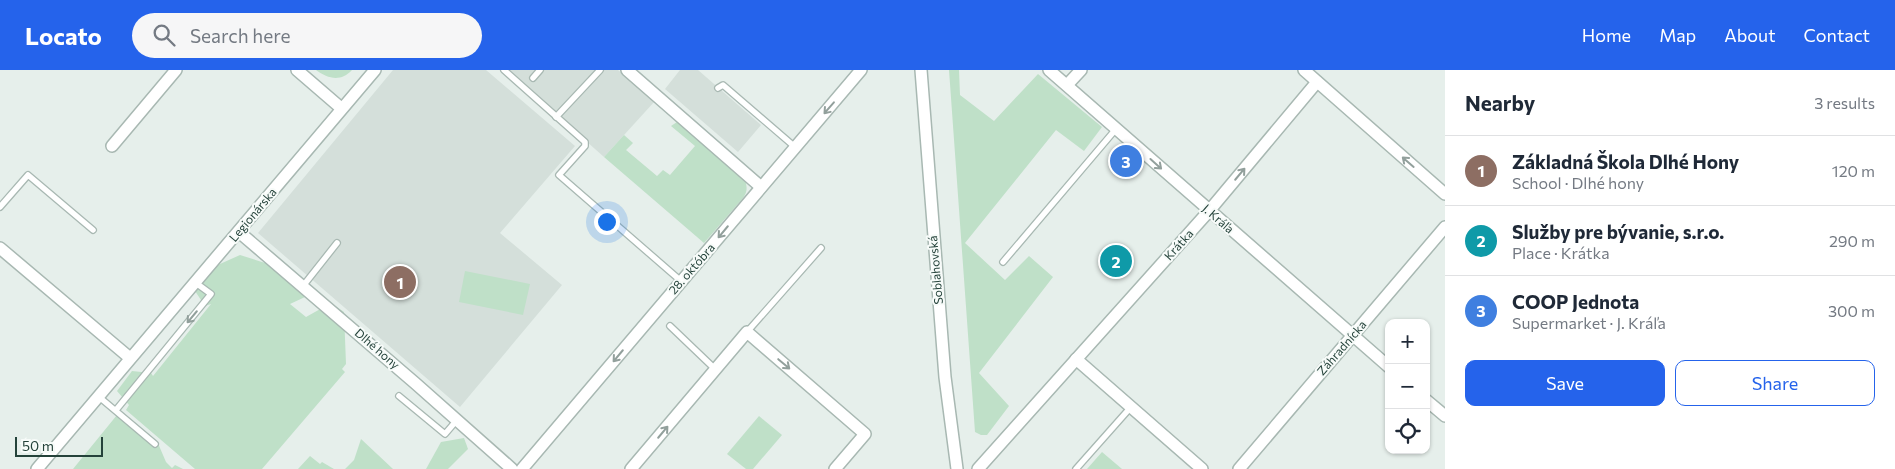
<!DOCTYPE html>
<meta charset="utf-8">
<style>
:root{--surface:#fff;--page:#f6f6f7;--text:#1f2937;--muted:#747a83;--line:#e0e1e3;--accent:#2563eb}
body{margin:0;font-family:Commissioner,sans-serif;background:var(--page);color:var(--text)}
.controls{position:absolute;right:15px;bottom:15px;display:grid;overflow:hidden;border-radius:10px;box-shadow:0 1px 4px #0004}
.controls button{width:45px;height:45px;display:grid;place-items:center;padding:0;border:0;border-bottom:1px solid var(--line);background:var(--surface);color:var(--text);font:25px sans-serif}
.scale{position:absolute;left:15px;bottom:12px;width:88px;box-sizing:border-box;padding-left:5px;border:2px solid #24423a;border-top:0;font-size:14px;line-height:18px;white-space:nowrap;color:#24423a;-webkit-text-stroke:4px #f7fbf9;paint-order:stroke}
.you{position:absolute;left:606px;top:151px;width:18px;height:18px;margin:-12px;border:4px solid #fff;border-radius:50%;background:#1a73e8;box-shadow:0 0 0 8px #1a73e833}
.badge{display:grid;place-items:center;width:32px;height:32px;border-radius:50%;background:var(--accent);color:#fff;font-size:16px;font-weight:700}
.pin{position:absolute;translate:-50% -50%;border:2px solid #fff;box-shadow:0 1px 5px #0006}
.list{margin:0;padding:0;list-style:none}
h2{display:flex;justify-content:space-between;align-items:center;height:65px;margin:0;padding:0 20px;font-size:21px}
h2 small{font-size:16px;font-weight:400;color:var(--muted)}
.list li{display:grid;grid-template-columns:32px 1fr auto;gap:15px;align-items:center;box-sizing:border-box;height:70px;padding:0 20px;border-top:1px solid var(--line)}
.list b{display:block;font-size:19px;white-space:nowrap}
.list p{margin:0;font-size:16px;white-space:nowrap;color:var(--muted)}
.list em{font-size:16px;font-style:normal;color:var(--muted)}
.actions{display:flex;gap:10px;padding:15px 20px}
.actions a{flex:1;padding:11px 0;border:1px solid var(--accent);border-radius:10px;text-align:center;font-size:18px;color:var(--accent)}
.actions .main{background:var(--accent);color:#fff}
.icon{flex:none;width:28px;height:28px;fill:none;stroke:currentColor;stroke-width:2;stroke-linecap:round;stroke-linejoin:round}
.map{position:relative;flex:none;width:1445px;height:399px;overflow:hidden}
header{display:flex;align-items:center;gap:30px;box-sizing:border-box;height:70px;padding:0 25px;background:var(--accent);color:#fff}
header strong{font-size:24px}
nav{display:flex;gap:28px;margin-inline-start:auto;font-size:18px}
.search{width:350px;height:45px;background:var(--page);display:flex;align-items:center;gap:12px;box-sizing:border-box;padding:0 18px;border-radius:28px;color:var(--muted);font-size:19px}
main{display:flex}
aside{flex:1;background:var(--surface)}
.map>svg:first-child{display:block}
.built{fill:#d4dfda}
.green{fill:#bfe0c8}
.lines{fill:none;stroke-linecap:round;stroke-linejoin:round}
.lane-casing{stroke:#a8b8b2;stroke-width:8}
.street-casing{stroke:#a8b8b2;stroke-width:14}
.lane{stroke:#fff;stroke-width:5.5}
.street{stroke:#fff;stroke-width:11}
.oneway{stroke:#92a09c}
.labels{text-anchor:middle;stroke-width:4;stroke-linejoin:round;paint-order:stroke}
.street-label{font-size:12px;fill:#24423a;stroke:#f7fbf9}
</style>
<header>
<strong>Locato</strong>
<div class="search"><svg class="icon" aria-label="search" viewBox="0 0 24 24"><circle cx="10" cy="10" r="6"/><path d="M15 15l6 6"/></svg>Search here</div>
<nav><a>Home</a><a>Map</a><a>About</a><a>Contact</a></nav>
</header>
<main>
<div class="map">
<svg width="1445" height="399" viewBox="0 0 1445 399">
<rect width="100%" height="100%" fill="#e6efeb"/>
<g class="built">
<polygon points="393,0 486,0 575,76 500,163 562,215 460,337 258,163"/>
<polygon points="506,0 618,0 655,31 604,87"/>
<polygon points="680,0 698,0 761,55 738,82 665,19"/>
</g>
<g class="green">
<path d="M 316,0 L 352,0 C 341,12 328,9 316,0 Z"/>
<polygon points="949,0 959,0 960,25 994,51 1038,4 1102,57 1084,81 1056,60 965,173 1005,210 1029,186 1053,207 979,303 1009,336 987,365 981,365 975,362"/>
<path d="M 677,52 L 745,110 C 747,117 748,121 743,128 L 704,173 L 604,87 L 624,65 L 633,73 L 626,80 L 657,106 L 663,100 L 670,105 L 695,76 L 671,56 Z"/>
<polygon points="240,185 294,202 305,227 290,234 306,247 331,233 344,242 346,294 342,299 345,302 262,399 195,399 126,340 129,335 117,321 132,301 151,303 153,306 211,234 205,236 195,221 211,198"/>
<polygon points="465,201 530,214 523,245 459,232"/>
<polygon points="117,345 157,371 166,392 172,398 175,395 183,399 73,399"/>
<polygon points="759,346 782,365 753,399 746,399 727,384"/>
<polygon points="464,368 468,379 448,399 426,399 441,372"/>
<polygon points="361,369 393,399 345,399 354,390"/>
<polygon points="1102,382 1122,399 1087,399"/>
<polygon points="310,386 320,394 322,392 334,399 298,399"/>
</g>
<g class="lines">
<defs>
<g id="lane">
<polyline points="504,0 585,72 585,76 559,105 681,211"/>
<polyline points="533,8 540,0"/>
<polyline points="718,18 723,15 795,77"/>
<polyline points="556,47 600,0"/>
<polyline points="0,137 28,105 93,160"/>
<polyline points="1003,192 1116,59"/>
<polyline points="303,216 337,173"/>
<polyline points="670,256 715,299"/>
<polyline points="747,262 821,178"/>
<polyline points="98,326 155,374"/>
<polyline points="399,326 445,364 457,350"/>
<polyline points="116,340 211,224 196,213"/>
<polyline points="1076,399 1131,337"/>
</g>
<g id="street">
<polyline points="297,0 341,38"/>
<polyline points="627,0 761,117"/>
<polyline points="921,0 945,307 957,399"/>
<polyline points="1049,0 1389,297"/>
<polyline points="1304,0 1445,124"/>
<polyline points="1067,15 1081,0"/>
<polyline points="112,76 176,0"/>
<polyline points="239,162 415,313 512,399"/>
<polyline points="0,178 130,288"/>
<polyline points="1076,289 1202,399"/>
<polyline points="1426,330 1445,346"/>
<polyline points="37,399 375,0"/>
<polyline points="522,399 861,0"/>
<polyline points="631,399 747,262 865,364 835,399"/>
<polyline points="978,399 1209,141 1317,12"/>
<polyline points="1239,399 1445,157"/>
</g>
</defs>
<use href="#lane" class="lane-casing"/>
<use href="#street" class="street-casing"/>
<use href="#lane" class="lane"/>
<use href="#street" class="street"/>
</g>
<defs><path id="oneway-shaft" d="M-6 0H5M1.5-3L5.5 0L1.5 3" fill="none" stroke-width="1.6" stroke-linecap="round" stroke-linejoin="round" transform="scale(1.25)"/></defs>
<g class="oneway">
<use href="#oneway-shaft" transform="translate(829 38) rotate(131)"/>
<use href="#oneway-shaft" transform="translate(1408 92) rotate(-139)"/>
<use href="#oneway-shaft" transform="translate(1156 94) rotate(42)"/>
<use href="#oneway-shaft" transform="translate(1240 104) rotate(-50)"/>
<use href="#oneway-shaft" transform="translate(723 162) rotate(130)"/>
<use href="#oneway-shaft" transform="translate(192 247) rotate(130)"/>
<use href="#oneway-shaft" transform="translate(618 286) rotate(130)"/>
<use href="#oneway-shaft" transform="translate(784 294) rotate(40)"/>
<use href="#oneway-shaft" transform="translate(663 362) rotate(-50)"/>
</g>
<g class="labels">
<g class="street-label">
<text transform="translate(253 145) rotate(-50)" y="4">Legionárska</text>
<text transform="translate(1218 149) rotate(41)" y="4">J. Kráľa</text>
<text transform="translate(1179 175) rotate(-48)" y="4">Krátka</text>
<text transform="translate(692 199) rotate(-49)" y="4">28. októbra</text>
<text transform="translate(936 200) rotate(-95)" y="4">Soblahovská</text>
<text transform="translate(1342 278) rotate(-49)" y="4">Záhradnícka</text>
<text transform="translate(377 279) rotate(41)" y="4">Dlhé hony</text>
</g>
</g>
</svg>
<div class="controls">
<button>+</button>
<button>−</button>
<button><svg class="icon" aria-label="locate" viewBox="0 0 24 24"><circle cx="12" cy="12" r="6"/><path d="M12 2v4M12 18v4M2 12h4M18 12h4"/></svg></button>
</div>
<div class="scale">50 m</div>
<div class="you"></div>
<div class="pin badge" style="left:400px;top:212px;background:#8d6e63">1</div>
<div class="pin badge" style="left:1116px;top:191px;background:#0f9aa8">2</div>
<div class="pin badge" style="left:1126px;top:91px;background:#3f7fe0">3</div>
</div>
<aside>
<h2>Nearby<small>3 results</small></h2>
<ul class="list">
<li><span class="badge" style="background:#8d6e63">1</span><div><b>Základná Škola Dlhé Hony</b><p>School · Dlhé hony</p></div><em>120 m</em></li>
<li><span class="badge" style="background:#0f9aa8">2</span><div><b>Služby pre bývanie, s.r.o.</b><p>Place · Krátka</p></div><em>290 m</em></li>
<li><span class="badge" style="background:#3f7fe0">3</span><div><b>COOP Jednota</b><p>Supermarket · J. Kráľa</p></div><em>300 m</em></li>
</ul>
<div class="actions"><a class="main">Save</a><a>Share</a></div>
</aside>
</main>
